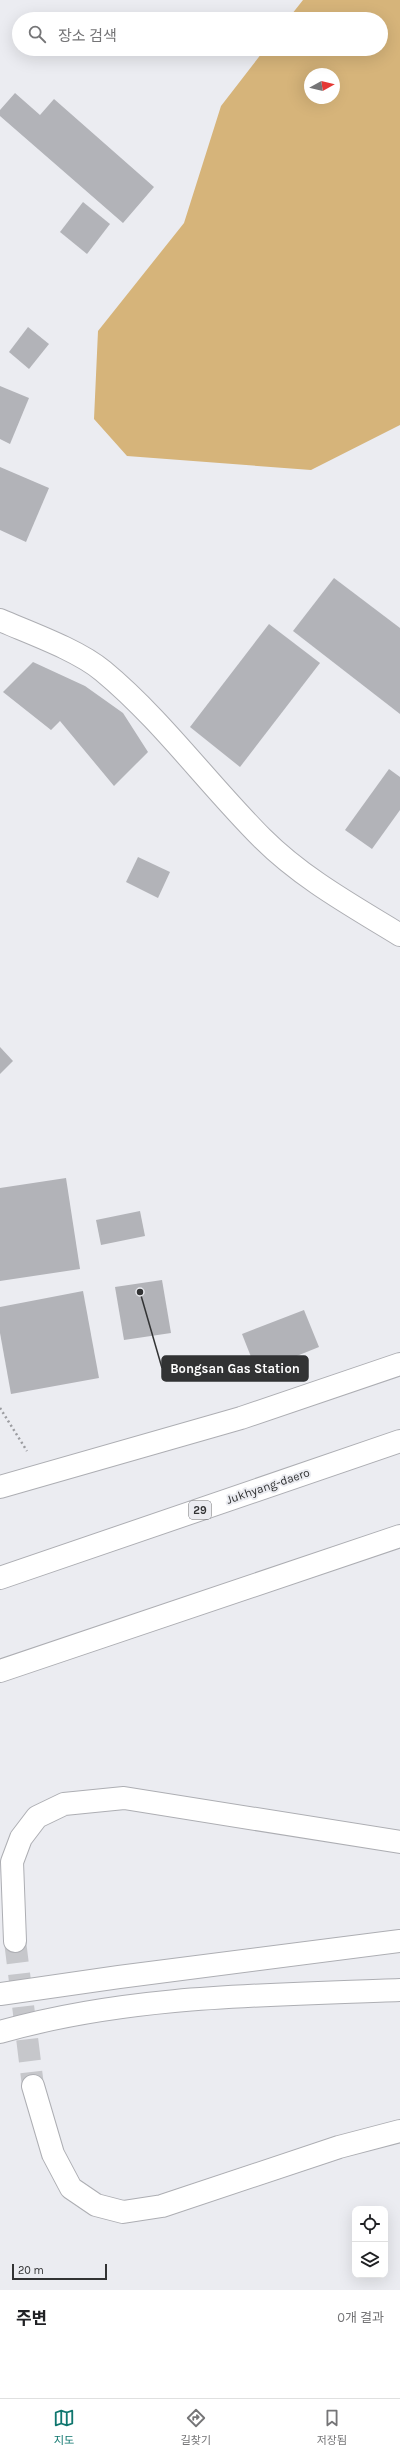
<!DOCTYPE html>
<html lang="ko">
<meta charset="utf-8">
<style>
:root{--surface:#fff;--page:#f2f2f2;--text:#202124;--muted:#757577;--line:#e0e0e0;--accent:#0f766e}
body{margin:0;font-family:Karla,"Noto Sans KR",sans-serif;background:var(--page);color:var(--text)}
.controls{position:absolute;right:12px;bottom:12px;display:grid;overflow:hidden;border-radius:8px;box-shadow:0 4px 16px #0002}
.controls button{width:36px;height:36px;display:grid;place-items:center;padding:0;border:0;border-bottom:1px solid var(--line);background:var(--surface);color:var(--text);font:20px sans-serif}
.compass{position:absolute;left:304px;top:68px;width:36px;height:36px;border-radius:50%;background:var(--surface);box-shadow:0 4px 16px #0002;rotate:82deg}
.scale{position:absolute;left:12px;bottom:10px;width:95px;box-sizing:border-box;padding-left:4px;border:2px solid #323334;border-top:0;font-size:11px;line-height:14px;white-space:nowrap;color:#323334;-webkit-text-stroke:3px #ebecf1;paint-order:stroke}
.list{margin:0;padding:0;list-style:none}
h2{display:flex;justify-content:space-between;align-items:center;height:52px;margin:0;padding:0 16px;font-size:17px}
h2 small{font-size:13px;font-weight:400;color:var(--muted)}
.icon{flex:none;width:22px;height:22px;fill:none;stroke:currentColor;stroke-width:2;stroke-linecap:round;stroke-linejoin:round}
.map{position:relative;flex:none;width:400px;height:2290px;overflow:hidden}
.search{position:absolute;background:var(--surface);box-shadow:0 4px 16px #0002;left:12px;right:12px;top:12px;height:44px;display:flex;align-items:center;gap:10px;box-sizing:border-box;padding:0 14px;border-radius:22px;color:var(--muted);font-size:15px}
.sheet{height:108px;background:var(--surface)}
nav{display:flex;justify-content:space-around;align-items:center;box-sizing:border-box;height:56px;border-top:1px solid var(--line);background:var(--surface);font-size:11px;color:var(--muted)}
nav a{display:grid;justify-items:center;gap:2px}
nav .on{color:var(--accent)}
.map>svg:first-child{display:block}
.forest{fill:#d6b47a;fill-rule:evenodd}
.building{fill:#b2b3b8}
.lines{fill:none;stroke-linecap:round;stroke-linejoin:round}
.minor-tunnel{stroke:#c6c7cb;stroke-width:22;stroke-dasharray:22 11;stroke-linecap:butt}
.minor-casing{stroke:#adaeb3;stroke-width:24}
.major-casing{stroke:#adaeb3;stroke-width:24}
.highway-casing{stroke:#adaeb3;stroke-width:24}
.path{stroke:#9b9ca0;stroke-width:2.5;stroke-dasharray:2 3;stroke-linecap:butt}
.minor{stroke:#fff;stroke-width:22}
.major{stroke:#fff;stroke-width:22}
.highway{stroke:#fff;stroke-width:22}
.labels{text-anchor:middle;stroke-width:4;stroke-linejoin:round;paint-order:stroke}
.shield{fill:#ebecf1;stroke:#6a6a6d;stroke-width:1}
.shield-label{font-size:11px;font-weight:bold;fill:#323334}
.street-label{font-size:12px;fill:#323334;stroke:#ebecf1}
.leader{fill:none;stroke:#323334;stroke-width:1.5}
.callout-dot{fill:#323334;stroke:#ebecf1;stroke-width:1.5}
.callout{fill:#323334;stroke:#323334;stroke-width:1.5}
.callout-label{font-size:13px;text-anchor:middle;font-weight:bold;fill:#fff}
</style>
<div class="map">
<svg width="400" height="2290" viewBox="0 0 400 2290">
<rect width="100%" height="100%" fill="#ebecf1"/>
<path class="forest" d="M 303,0 L 400,0 L 400,425 L 311,470 L 127,456 L 94,419 L 98,331 L 184,223 L 221,106 L 265,49 L 381,49 L 381,19 L 288,19 ZM 310,74 L 334,74 L 334,98 L 310,98 Z"/>
<g class="building">
<polygon points="15,93 40,115 54,99 154,187 123,223 0,116 0,110"/>
<polygon points="83,202 110,224 87,254 60,232"/>
<polygon points="28,327 49,344 29,369 9,352"/>
<polygon points="0,386 29,398 10,444 0,439"/>
<polygon points="0,467 49,488 26,542 0,530"/>
<polygon points="334,578 400,628 400,714 293,631"/>
<polygon points="269,624 320,663 240,767 190,727"/>
<polygon points="33,662 85,686 123,713 148,752 114,786 60,721 51,730 3,692"/>
<polygon points="389,769 400,777 400,810 372,849 345,830"/>
<polygon points="138,857 170,872 158,898 126,882"/>
<polygon points="0,1047 13,1061 0,1074"/>
<polygon points="66,1178 80,1269 0,1281 0,1188"/>
<polygon points="140,1211 145,1236 101,1245 96,1220"/>
<polygon points="162,1280 171,1333 124,1340 115,1287"/>
<polygon points="83,1291 99,1378 11,1394 0,1333 0,1307"/>
<polygon points="304,1310 319,1347 257,1372 242,1334"/>
</g>
<g class="lines">
<polyline class="minor-tunnel" points="15,1941 33,2086"/>
<defs>
<g id="minor">
<path d="M 0,620 C 30,633 78,650 103,671 C 161,719 208,784 262,838 C 302,878 351,905 400,935"/>
<polyline points="0,1487 241,1418 400,1364"/>
<polyline points="0,1671 400,1536"/>
<polyline points="15,1941 12,1862 21,1838 37,1817 64,1804 124,1798 400,1842"/>
<polyline points="33,2086 53,2154 71,2188 96,2205 123,2212 162,2206 339,2147 400,2131"/>
</g>
<polyline id="major" points="0,1578 400,1441"/>
<g id="highway">
<polyline points="0,1994 119,1977 400,1941"/>
<path d="M 0,2032 C 129,1995 267,1995 400,1990"/>
</g>
</defs>
<use href="#minor" class="minor-casing"/>
<use href="#major" class="major-casing"/>
<use href="#highway" class="highway-casing"/>
<polyline class="path" points="0,1408 27,1451"/>
<use href="#minor" class="minor"/>
<use href="#major" class="major"/>
<use href="#highway" class="highway"/>
</g>
<g class="labels">
<rect class="shield" x="189" y="1501" width="22" height="18" rx="3"/>
<g class="shield-label">
<text x="200" y="1514">29</text>
</g>
<g class="street-label">
<text transform="translate(268 1486) rotate(-19)" y="4">Jukhyang-daero</text>
</g>
</g>
<path class="leader" d="M140 1292L162 1368"/>
<circle class="callout-dot" cx="140" cy="1292" r="4"/>
<rect class="callout" x="162" y="1356" width="146" height="25" rx="4"/>
<g class="callout-label">
<text x="235" y="1373">Bongsan Gas Station</text>
</g>
</svg>
<div class="controls">
<button><svg class="icon" aria-label="locate" viewBox="0 0 24 24"><circle cx="12" cy="12" r="6"/><path d="M12 2v4M12 18v4M2 12h4M18 12h4"/></svg></button>
<button><svg class="icon" aria-label="layers" viewBox="0 0 24 24"><path d="M12 4l9 5-9 5-9-5zM3 14l9 5 9-5"/></svg></button>
</div>
<svg class="compass" viewBox="-18 -18 36 36"><path d="M0-13l5 13h-10z" fill="#e53935"/><path d="M0 13l5-13h-10z" fill="#757577"/></svg>
<div class="scale">20 m</div>
<div class="search"><svg class="icon" aria-label="search" viewBox="0 0 24 24"><circle cx="10" cy="10" r="6"/><path d="M15 15l6 6"/></svg>장소 검색</div>
</div>
<section class="sheet">
<h2>주변<small>0개 결과</small></h2>
<ul class="list">
</ul>
</section>
<nav>
<a class="on"><svg class="icon" aria-label="map" viewBox="0 0 24 24"><path d="M3 6l6-2 6 2 6-2v14l-6 2-6-2-6 2zM9 4v14M15 6v14"/></svg>지도</a>
<a><svg class="icon" aria-label="directions" viewBox="0 0 24 24"><path d="M12 3l9 9-9 9-9-9zM9 14v-3h6M13 9l2 2-2 2"/></svg>길찾기</a>
<a><svg class="icon" aria-label="saved" viewBox="0 0 24 24"><path d="M7 4h10v16l-5-4-5 4z"/></svg>저장됨</a>
</nav>
